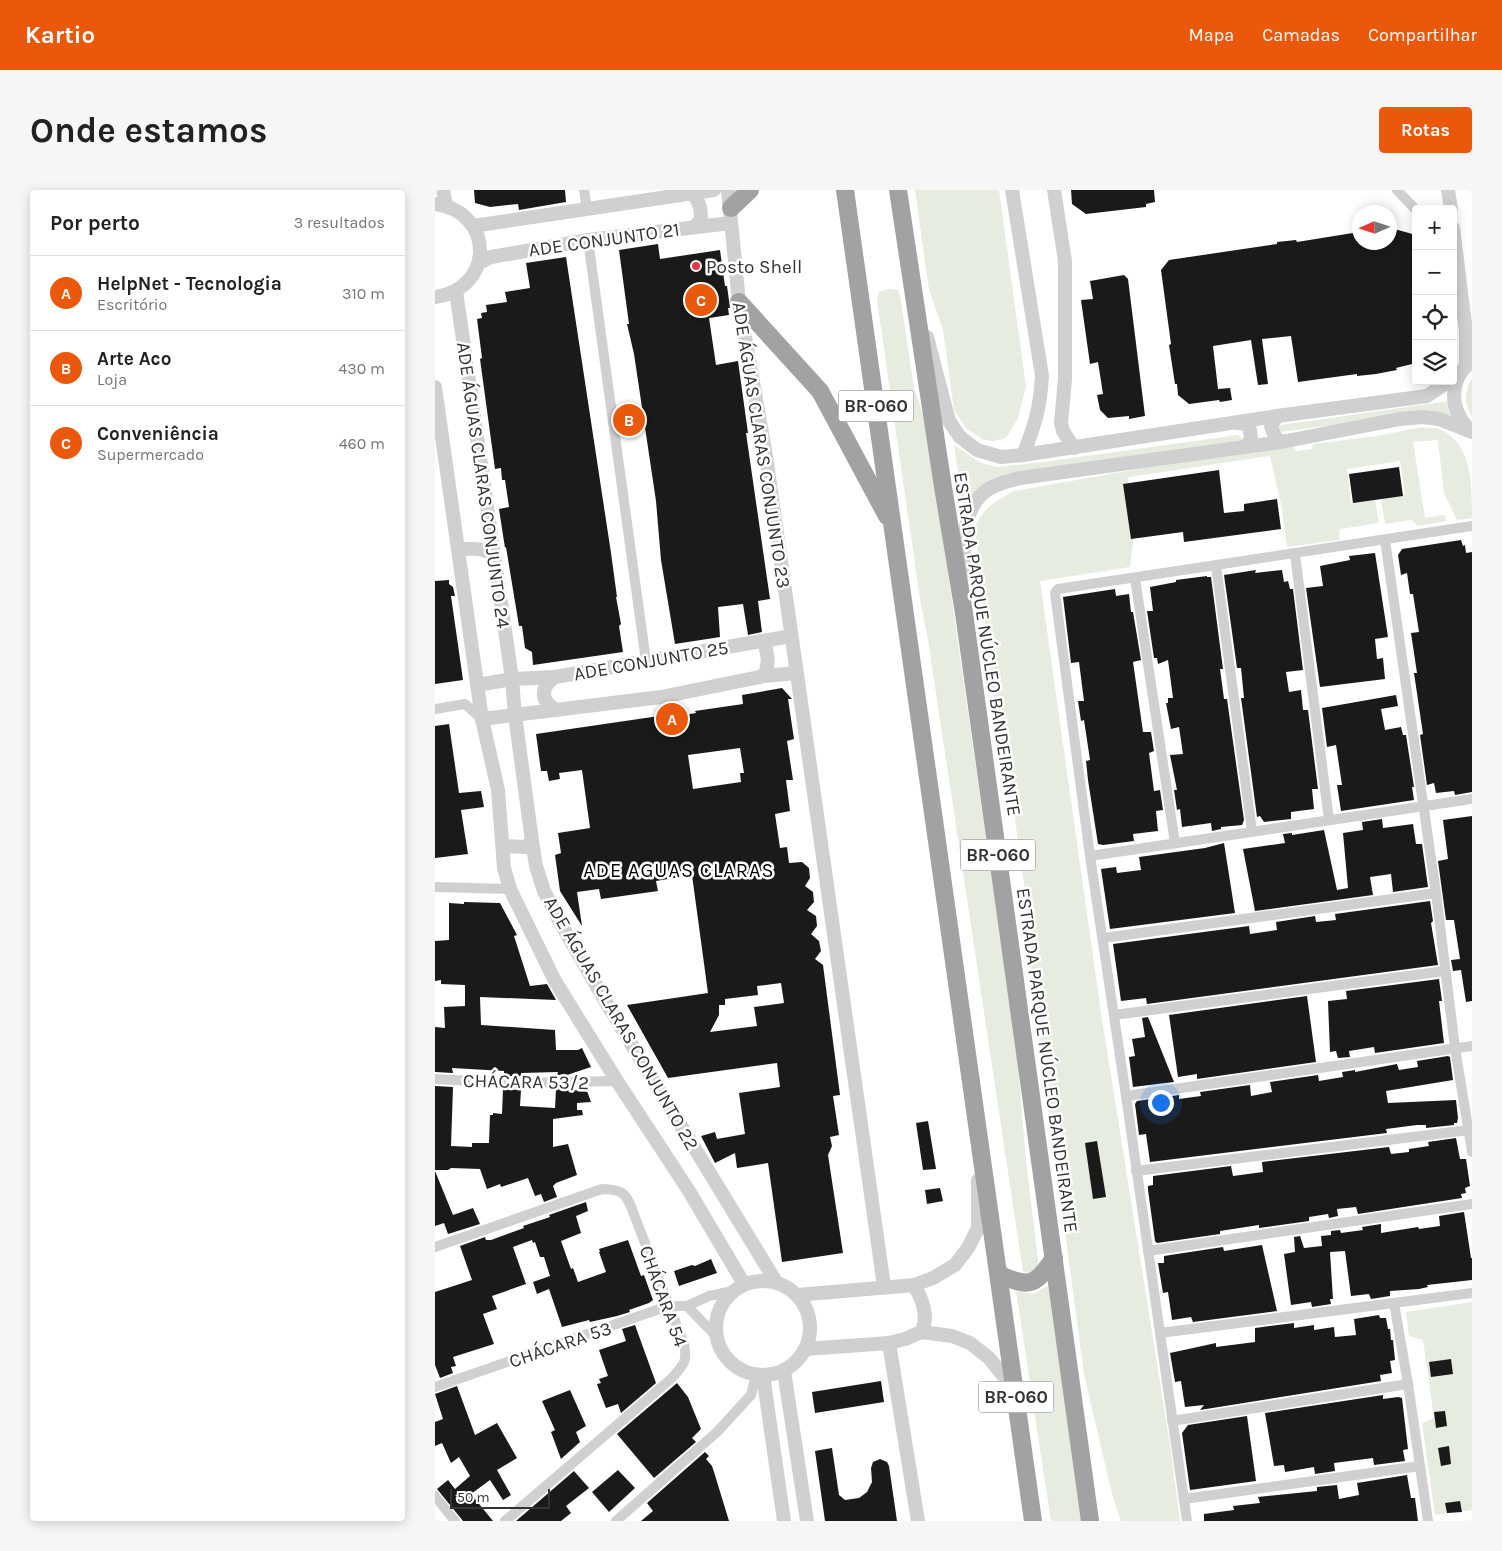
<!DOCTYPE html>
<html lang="pt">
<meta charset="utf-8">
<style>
:root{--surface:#fff;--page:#f6f6f6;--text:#222;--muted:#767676;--line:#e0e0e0;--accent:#ea580c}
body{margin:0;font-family:Karla,sans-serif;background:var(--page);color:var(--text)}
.controls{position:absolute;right:15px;top:15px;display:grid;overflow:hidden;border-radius:5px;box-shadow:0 2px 12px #0003}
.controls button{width:45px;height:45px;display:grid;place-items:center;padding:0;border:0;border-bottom:1px solid var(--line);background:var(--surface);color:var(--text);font:25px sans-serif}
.compass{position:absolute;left:917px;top:15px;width:45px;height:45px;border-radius:50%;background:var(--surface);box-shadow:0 2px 12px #0003;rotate:267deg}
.scale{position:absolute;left:15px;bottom:12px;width:100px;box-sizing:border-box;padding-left:5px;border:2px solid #333;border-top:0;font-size:14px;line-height:18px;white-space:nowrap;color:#333;-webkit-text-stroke:4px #fff;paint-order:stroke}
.you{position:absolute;left:725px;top:912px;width:18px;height:18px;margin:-12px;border:4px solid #fff;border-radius:50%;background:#1a73e8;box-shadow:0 0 0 8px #1a73e833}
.badge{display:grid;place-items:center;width:32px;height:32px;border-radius:50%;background:var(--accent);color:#fff;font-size:16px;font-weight:700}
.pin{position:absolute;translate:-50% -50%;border:2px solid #fff;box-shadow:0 1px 5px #0006}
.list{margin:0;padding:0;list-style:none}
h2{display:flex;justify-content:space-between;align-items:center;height:65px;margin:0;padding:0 20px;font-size:21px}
h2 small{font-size:16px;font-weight:400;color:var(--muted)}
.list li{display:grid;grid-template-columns:32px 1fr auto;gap:15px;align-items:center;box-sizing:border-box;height:75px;padding:0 20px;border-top:1px solid var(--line)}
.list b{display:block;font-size:19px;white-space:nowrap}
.list p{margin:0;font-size:16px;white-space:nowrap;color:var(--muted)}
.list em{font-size:16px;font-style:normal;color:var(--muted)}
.icon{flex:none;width:28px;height:28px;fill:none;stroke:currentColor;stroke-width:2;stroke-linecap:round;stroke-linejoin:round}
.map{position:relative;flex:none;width:1037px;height:1331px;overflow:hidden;border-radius:5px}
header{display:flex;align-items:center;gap:30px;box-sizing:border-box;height:70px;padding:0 25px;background:var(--accent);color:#fff}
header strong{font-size:24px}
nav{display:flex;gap:28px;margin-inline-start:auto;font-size:18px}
.intro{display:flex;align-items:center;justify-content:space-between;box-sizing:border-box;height:120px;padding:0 30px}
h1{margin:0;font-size:35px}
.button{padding:12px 22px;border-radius:5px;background:var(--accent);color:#fff;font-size:18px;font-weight:700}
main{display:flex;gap:30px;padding:0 30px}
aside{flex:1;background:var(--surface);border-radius:5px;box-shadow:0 2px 12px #0003}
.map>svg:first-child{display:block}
.green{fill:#e6ecdf}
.building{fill:#1a1a1a;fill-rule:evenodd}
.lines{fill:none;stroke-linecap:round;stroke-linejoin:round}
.minor{stroke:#d0d0d0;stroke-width:10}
.tertiary{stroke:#d0d0d0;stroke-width:14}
.trunk{stroke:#a2a2a2;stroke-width:18}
.poi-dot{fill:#e63946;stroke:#fff;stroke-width:2}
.labels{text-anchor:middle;stroke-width:5;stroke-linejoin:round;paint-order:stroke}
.shield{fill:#fff;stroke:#707070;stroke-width:1}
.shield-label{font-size:18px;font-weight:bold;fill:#333}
.street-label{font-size:19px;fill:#333;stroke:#fff}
.poi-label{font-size:19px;fill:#333;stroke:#fff;text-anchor:start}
.neighbourhood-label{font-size:20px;letter-spacing:1px;fill:#000;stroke:#fff}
</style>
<header>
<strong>Kartio</strong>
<nav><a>Mapa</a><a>Camadas</a><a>Compartilhar</a></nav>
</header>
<div class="intro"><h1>Onde estamos</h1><a class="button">Rotas</a></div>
<main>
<aside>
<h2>Por perto<small>3 resultados</small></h2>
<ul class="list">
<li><span class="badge">A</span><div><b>HelpNet - Tecnologia</b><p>Escritório</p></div><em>310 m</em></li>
<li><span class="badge">B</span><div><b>Arte Aco</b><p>Loja</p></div><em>430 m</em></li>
<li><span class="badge">C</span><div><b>Conveniência</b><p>Supermercado</p></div><em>460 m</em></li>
</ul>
</aside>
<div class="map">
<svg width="1037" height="1331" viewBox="0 0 1037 1331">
<rect width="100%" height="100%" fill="#fff"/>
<g class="green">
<polygon points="480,0 564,0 591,197 583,228 573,245 569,249 557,251 547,249 531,238 519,220 508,139 494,100"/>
<path d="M 453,99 L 463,100 L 465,105 L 479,198 L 492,236 L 582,865 L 591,971 L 603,1070 C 603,1078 600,1082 593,1084 L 588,1081 L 587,1075 L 493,450 L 485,409 L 442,110 L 444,102 Z"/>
<path d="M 1037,188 L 1037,227 C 1029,214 1029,201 1037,188 Z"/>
<polygon points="1014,211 1021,231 960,227 845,242 844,237 846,235"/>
<path d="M 982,238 C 990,238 999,237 1006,240 C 1037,255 1037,293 1037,328 L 1022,330 L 1009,303 L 1003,250 L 978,252 L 990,328 L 1010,325 L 1011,331 L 983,336 L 976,330 L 950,334 L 946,309 L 970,305 L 965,271 L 912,279 L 916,313 L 940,310 L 944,333 L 905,339 L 904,350 L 852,357 L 846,314 L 835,266 C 788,272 741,281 693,287 L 699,344 L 695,377 L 605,391 L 666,823 L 735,1255 L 745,1331 L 686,1331 L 677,1304 L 649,1184 L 598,801 L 592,715 L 576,601 L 556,495 L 540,337 C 550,316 559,312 579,301 L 720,276 L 858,255 L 861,261 L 877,259 L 878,254 L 942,246 Z"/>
<polygon points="803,245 808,249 807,252 566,289 529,320 519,255 546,273 563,277 615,271"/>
<polygon points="613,1096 648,1331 616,1331 581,1101 598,1104"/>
<polygon points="1037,1112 1037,1320 1000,1325 987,1233 999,1228 988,1150 974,1146 971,1122"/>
</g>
<g class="building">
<polygon points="39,0 130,0 131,12 84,20 83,14 55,17 40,13"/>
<polygon points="636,0 719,0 720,12 711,14 711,17 651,24 637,14"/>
<polygon points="954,40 963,40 981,45 981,173 961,178 962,180 941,184 922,186 922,184 863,192 856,146 827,149 833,194 823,195 816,150 778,156 783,199 795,198 797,210 785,212 784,210 754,214 743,205 742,194 740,194 734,155 736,154 726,80 734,70 842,54 842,52 861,50 862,52 924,42 924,52 954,52"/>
<polygon points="223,54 225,69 285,60 290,96 292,96 295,118 293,118 294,125 274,128 281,175 303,171 313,243 311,243 335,409 323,411 327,442 313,445 308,414 283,417 285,447 240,454 226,370 221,311 199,164 192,134 194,134 184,60"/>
<polygon points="131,67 176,363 182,407 181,407 186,434 184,436 188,462 98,475 97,462 90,458 87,436 84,436 71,357 70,358 64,319 74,317 70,290 67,290 66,278 60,279 45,169 47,168 42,129 47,128 46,123 52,122 51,115 72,112 70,102 95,98 91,73"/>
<polygon points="689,85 693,89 710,226 694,229 694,226 673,228 665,220 662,205 668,204 663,172 655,174 646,110 658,109 655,91"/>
<polygon points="964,277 968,306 918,313 914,284"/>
<polygon points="784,280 789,323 809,321 809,314 842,309 846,339 749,352 748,342 696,349 688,294"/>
<polygon points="1026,350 1028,356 1030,355 1031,363 1037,362 1037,602 1020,605 1019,601 1001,603 999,593 992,595 985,545 988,544 979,483 982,483 976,443 984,442 978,404 975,404 972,383 966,385 963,365 967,359"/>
<polygon points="940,363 953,447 940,449 942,469 948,468 950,489 885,497 871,398 888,396 885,376 915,370 914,366"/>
<polygon points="821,380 820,383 847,380 849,392 853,391 855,399 858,399 868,480 851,482 854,502 866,500 868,520 873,520 883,599 877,599 879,619 856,622 856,629 829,632 825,626 822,627 806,508 809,508 806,478 802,478 789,385"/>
<polygon points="772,386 772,387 776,387 788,479 785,479 789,509 792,509 809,630 807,635 786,637 786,639 777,641 776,633 747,637 745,619 742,620 739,600 742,600 735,565 748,564 744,537 736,539 731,513 733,513 733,508 738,508 733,470 723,474 722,468 719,468 712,421 718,421 715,397 741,392 741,390"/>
<polygon points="14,390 14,394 18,397 20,406 16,406 28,490 0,494 0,391"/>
<polygon points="680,399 681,406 694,404 696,422 698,422 706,470 698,472 708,542 716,542 719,561 714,563 719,601 725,600 728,620 721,621 723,641 698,644 699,651 668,655 663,654 653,590 651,571 655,570 649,530 646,531 643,511 649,511 644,472 636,473 628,407"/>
<path d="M 347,498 L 357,509 L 353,509 L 359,549 L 352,551 L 358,590 L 351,590 L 355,621 L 340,624 L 345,658 L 352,657 L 354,673 L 367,672 L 374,678 L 375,688 L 370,696 L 378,702 L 379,712 L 372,720 L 381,726 L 382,736 L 376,744 L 384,751 L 386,761 L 380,769 L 388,775 L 405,905 L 398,906 L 404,945 L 395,947 L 397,956 L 393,965 L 408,1063 L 347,1072 L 333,973 L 302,978 L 300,963 L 280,973 L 266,946 L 280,942 L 282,949 L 310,944 L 304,903 L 345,897 L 342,873 L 233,888 L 192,815 L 273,803 L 257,685 L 221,691 L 223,701 L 166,709 L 164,699 L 142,702 L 147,736 L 125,701 L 120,665 L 126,663 L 123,643 L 155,638 L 147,580 L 124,583 L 125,589 L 114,591 L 112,581 L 106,581 L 101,544 L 231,525 L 231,528 L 261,523 L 260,521 L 308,514 L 307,505 ZM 305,558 L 309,583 L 305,583 L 306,592 L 258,599 L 253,565 ZM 346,793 L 349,813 L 319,817 L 322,836 L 275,842 L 284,825 L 284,815 L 290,815 L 290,809 L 323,805 L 322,796 Z"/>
<polygon points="961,505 963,516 946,519 950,540 966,537 968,545 971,545 979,597 977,597 979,610 906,621 902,595 907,595 901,555 892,557 887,518"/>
<polygon points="14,534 24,603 46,601 49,617 26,620 33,664 0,668 0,536"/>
<polygon points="1037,626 1037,811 1031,812 1026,780 1018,781 1016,770 1025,769 1019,730 1011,730 1003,671 1013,669 1008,630"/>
<polygon points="947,629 948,638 978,634 981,654 987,654 993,697 958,702 956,684 935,687 938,705 820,721 808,659 850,653 848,644 857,643 857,645 889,640 902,700 913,698 908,643 928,640 927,632"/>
<polygon points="789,653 800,723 675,739 666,679 681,677 682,683 706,680 704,667 770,658"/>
<polygon points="995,711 998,731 996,733 1003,775 712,814 711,808 686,811 678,754 814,736 815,744 842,740 841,732 880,726 881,732 901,730 900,724"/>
<polygon points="29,712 65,713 82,745 79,746 95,796 112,794 121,810 45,807 46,835 120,840 121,860 143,860 147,858 156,877 132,885 122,885 123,882 86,883 86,886 69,886 69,881 17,878 18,883 0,882 0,837 10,838 9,817 30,816 30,795 6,794 6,790 0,791 0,751 14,750 14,713 29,714"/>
<polygon points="1004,789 1007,811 1004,811 1009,853 940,863 939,857 914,861 915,867 903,868 901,861 895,862 893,811 912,809 911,801"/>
<polygon points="872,806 881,872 762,889 762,884 743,887 734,825"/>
<polygon points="713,827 739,892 698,897 694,867 700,866 697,849 710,847 707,828"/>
<polygon points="1013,866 1015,867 1018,890 951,901 953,913 1021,910 1023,928 1022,933 1019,933 1019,935 991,938 991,935 982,935 951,939 952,943 715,972 711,944 704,945 700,914 702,911 744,905 744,909 766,906 765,902 815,895 816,906 837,902 835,892 883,885 884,891 908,887 907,882 920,880 920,882 962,874 964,880 983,877 982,871"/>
<polygon points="0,896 18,897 16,956 37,957 37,953 54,953 55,925 58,925 58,923 67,924 68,899 86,900 85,916 120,918 121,899 152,901 156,912 142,913 142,920 147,920 148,925 118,929 118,957 133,954 142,985 121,993 118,996 122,1007 109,1012 106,1004 100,1006 93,988 66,997 65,994 52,999 45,979 16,978 13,980 0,980"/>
<polygon points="493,931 501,979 488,980 481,933"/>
<polygon points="1021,948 1025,969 1031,969 1035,996 1030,998 1031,1003 1026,1004 1027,1008 923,1024 921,1017 902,1019 903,1026 894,1028 893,1024 874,1027 874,1031 824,1038 824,1035 785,1041 785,1044 722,1053 720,1051 713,1000 713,996 718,995 718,986 796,976 798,986 828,982 827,972 954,957 956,964 974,962 974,959 994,956 993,952"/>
<polygon points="662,951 671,1007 658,1009 650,953"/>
<polygon points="0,981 18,1025 38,1018 45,1034 13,1044 9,1033 0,1036"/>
<polygon points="505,998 508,1011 492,1014 490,1000"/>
<polygon points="151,1012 153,1021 141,1026 146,1043 126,1051 136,1079 138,1078 143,1092 171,1082 164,1062 165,1062 164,1059 193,1050 206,1086 209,1085 218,1110 214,1113 194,1120 195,1122 182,1126 155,1132 154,1130 127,1137 114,1099 102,1104 98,1092 115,1086 109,1067 105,1067 100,1052 98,1053 97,1050 78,1057 91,1094 57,1106 62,1119 48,1124 59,1154 18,1167 21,1176 16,1177 18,1183 5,1188 0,1175 0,1102 37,1090 25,1056 50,1047 51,1050 56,1050 89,1038 88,1036 115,1027 114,1025"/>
<polygon points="1029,1022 1036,1068 1037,1068 1037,1090 992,1095 993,1097 984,1099 955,1101 955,1106 936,1109 934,1104 916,1106 910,1061 895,1062 898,1109 895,1109 896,1114 877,1117 876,1112 856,1115 849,1064 860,1062 859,1047 865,1046 869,1058 887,1056 886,1046 896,1045 896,1041 905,1040 906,1043 928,1040 927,1037 946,1034 946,1043 983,1037 984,1039 1005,1036 1004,1026"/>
<polygon points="827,1055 842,1121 758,1132 756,1127 737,1130 733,1102 728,1103 723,1073 729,1073 729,1066 788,1057 789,1061"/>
<polygon points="276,1069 282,1083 244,1096 239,1081 257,1075 260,1076"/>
<polygon points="944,1125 945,1128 951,1128 953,1139 955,1139 956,1150 958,1150 960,1170 955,1171 957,1183 945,1185 946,1191 765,1220 769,1215 750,1217 746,1191 740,1192 735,1163 781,1153 781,1157 820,1152 820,1138 859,1133 859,1138 879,1135 879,1140 899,1137 900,1147 921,1145 919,1129"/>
<polygon points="200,1135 221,1193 186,1223 183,1214 171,1218 164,1200 162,1194 166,1193 164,1189 173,1186 164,1160 191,1151 187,1139"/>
<polygon points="1016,1169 1018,1184 996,1187 994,1172"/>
<polygon points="446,1191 449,1212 380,1223 377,1202"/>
<polygon points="242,1193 253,1207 266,1239 257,1248 261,1252 219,1288 182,1244"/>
<polygon points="22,1196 40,1245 62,1233 82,1268 62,1280 76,1305 68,1310 55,1290 36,1304 58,1331 28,1331 2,1299 13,1290 20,1299 35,1286 24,1267 16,1273 7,1253 0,1256 0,1232 8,1229 0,1204"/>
<polygon points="135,1200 151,1236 141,1242 145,1252 126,1269 116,1242 120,1240 107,1211"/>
<polygon points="948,1205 948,1209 963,1207 967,1208 973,1259 968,1260 970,1271 939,1275 938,1268 899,1273 900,1281 880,1284 879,1277 850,1282 849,1275 839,1276 830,1223"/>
<polygon points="1010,1221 1012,1236 1001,1238 999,1222"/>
<polygon points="812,1226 821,1291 755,1300 747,1243 753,1235"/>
<polygon points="1014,1256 1016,1274 1006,1276 1003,1258"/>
<polygon points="397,1258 404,1305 410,1310 424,1308 432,1302 437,1292 436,1278 438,1272 445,1269 452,1272 454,1276 462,1331 390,1331 380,1261"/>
<polygon points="270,1262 274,1266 271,1269 277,1276 279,1282 294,1331 206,1331 218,1321 212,1313"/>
<polygon points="183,1280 200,1298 174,1322 157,1302"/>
<polygon points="139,1281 154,1298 131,1316 136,1323 126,1331 81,1331"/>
<polygon points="972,1285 976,1308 980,1308 983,1331 769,1331 769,1324 799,1320 798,1316 825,1313 823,1307 882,1301 882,1297 902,1295 904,1309 924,1305 922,1293"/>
<polygon points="1025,1311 1027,1322 1012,1323 1010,1313"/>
</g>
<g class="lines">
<g class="minor">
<polyline points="149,0 152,19"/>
<polyline points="962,0 981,20"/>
<polyline points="153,50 211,471"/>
<polyline points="950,350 1001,703 1020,858 1037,962"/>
<polyline points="860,364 894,630"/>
<polyline points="781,376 817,641"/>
<polyline points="700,388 740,653"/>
<polyline points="0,519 30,514 47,529"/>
<polyline points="655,666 1037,609"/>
<polyline points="0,697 75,699"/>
<polyline points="668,748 1001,703"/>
<polyline points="679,825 1010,781"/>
<polyline points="0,889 80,893 182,891"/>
<polyline points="691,906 1037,856"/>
<polyline points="701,981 1034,940"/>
<path d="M 0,1057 L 167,999 C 191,999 192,1006 200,1027 L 249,1154 C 253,1172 248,1175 237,1188 L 70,1331"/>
<polyline points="713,1061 1037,1014"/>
<polyline points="959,1113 973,1194 993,1331"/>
<polyline points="252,1116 282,1147"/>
<polyline points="725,1143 1037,1103"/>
<polyline points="0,1197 233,1116 252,1116 274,1106 298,1101"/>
<polyline points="737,1231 973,1194"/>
<polyline points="0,1306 20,1331"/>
<polyline points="749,1309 985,1276"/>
<polyline points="181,1331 282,1242 316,1205 321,1185"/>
<polyline points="752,1331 691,906 655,666 620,403 623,399 1037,336"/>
</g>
<g class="tertiary">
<polyline points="8,0 11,15"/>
<polyline points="293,0 304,112 331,266 449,1096"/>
<path d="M 577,0 L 607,186 C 605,219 600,235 588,265"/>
<polyline points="619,0 630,71 630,189 626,233 628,241 639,258"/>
<polyline points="1013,0 1016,19"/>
<path d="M 258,4 C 265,13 266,19 266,30 L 259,37"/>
<path d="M 0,14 C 60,22 60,99 0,107"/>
<polyline points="38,36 279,0"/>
<polyline points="1018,38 1031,141 1031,175"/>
<polyline points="44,73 56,67 153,50 296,33"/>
<polyline points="21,101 77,489 80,525 97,651 101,676 109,701 126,734 172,814 341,1092"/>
<polyline points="492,147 514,231 525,247 542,260 566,267 588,265 842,226 992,206 1014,191"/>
<polyline points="0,197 47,529 63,600 69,678 75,699 120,791 182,891 254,1001 309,1094"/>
<polyline points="842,226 836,236 840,247 846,252"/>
<polyline points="802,233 812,234 815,240 816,250 810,257"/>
<path d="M 1035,240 C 1014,220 1013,189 1037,171"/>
<path d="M 24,360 C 37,358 48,358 59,365"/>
<path d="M 529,382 C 528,354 527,318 552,300 C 562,293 574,291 585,288 L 846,252 L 965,229 L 988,227 L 1004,229 L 1037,242"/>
<path d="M 328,451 C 333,463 335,473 329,486"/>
<path d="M 120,487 C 105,497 105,512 122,520"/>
<polyline points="42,495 77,489 120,487 356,446"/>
<polyline points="47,529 226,507 329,486 361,483"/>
<polyline points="68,656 91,657 97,651"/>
<circle cx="328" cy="1138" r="47"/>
<path d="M 479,1095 C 487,1109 495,1127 486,1142"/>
<polyline points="362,1105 479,1095 498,1088 520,1075 533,1058 543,1038 543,990"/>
<polyline points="454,1153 483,1331"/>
<polyline points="370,1159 454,1153 470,1149 486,1142 517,1146 535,1153 554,1168 580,1200"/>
<polyline points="349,1181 372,1331"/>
<polyline points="328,1185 349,1331"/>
</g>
<g class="trunk">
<polyline points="410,0 598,1331"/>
<polyline points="463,0 508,297 529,423 655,1331"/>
<polyline points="296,18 315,0"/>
<polyline points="304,112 385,201 452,326"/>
<path d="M 564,1084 C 595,1099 601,1095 619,1068"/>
</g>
</g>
<circle class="poi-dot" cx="261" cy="76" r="5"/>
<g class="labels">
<g class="shield">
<rect x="403.5" y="200.5" width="75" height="31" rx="4"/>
<rect x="525.5" y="649.5" width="75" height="31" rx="4"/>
<rect x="543.5" y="1191.5" width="75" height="31" rx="4"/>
</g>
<g class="shield-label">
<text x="441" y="222">BR-060</text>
<text x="563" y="671">BR-060</text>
<text x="581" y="1213">BR-060</text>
</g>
<g class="street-label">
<text transform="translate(169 49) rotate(-8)" y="7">ADE CONJUNTO 21</text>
<text transform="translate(327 255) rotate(81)" y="7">ADE ÁGUAS CLARAS CONJUNTO 23</text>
<text transform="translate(49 295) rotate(82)" y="7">ADE ÁGUAS CLARAS CONJUNTO 24</text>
<text transform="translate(553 454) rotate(81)" y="7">ESTRADA PARQUE NÚCLEO BANDEIRANTE</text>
<text transform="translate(216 470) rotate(-10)" y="7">ADE CONJUNTO 25</text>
<text transform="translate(187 833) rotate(60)" y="7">ADE ÁGUAS CLARAS CONJUNTO 22</text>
<text transform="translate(613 870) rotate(82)" y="7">ESTRADA PARQUE NÚCLEO BANDEIRANTE</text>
<text transform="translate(91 891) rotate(1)" y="7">CHÁCARA 53/2</text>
<text transform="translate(229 1106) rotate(70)" y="7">CHÁCARA 54</text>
<text transform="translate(125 1154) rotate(-19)" y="7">CHÁCARA 53</text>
</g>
<g class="poi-label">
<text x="271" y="83">Posto Shell</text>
</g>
<g class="neighbourhood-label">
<text x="244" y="687">ADE AGUAS CLARAS</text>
</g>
</g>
</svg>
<div class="controls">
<button>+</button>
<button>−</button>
<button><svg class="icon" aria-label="locate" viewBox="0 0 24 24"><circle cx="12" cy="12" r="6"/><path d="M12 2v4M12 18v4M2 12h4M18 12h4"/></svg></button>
<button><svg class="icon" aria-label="layers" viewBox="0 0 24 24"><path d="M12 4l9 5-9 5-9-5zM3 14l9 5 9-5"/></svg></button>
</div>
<svg class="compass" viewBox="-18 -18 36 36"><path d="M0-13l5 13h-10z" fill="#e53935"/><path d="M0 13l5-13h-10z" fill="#767676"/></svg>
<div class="scale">50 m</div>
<div class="you"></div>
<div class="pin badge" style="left:237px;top:529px">A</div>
<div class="pin badge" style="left:194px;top:230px">B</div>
<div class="pin badge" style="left:266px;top:110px">C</div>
</div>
</main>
